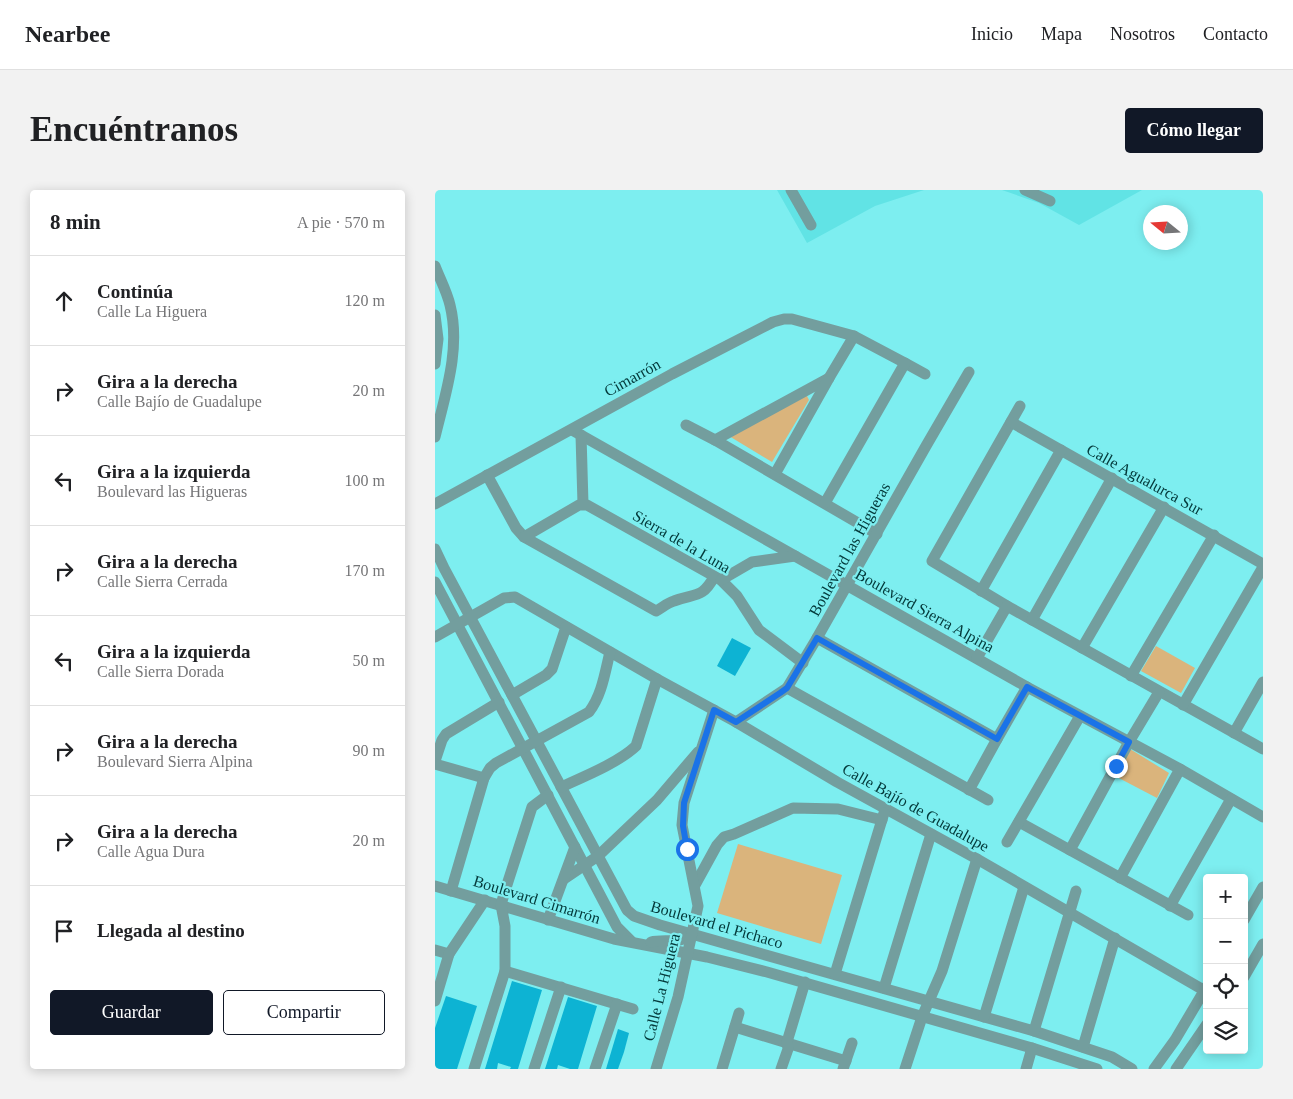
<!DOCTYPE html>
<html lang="es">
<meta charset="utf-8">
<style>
:root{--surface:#fff;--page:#f2f2f2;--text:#202124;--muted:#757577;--line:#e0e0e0;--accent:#111827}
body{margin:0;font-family:"Times New Roman",serif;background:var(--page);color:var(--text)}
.controls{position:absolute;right:15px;bottom:15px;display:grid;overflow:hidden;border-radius:5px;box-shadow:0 2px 12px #0003}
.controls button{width:45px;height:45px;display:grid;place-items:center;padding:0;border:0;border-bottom:1px solid var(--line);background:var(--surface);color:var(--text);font:25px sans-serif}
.compass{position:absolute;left:708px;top:15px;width:45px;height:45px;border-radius:50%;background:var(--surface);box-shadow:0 2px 12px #0003;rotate:288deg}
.stop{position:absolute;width:15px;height:15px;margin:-11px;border:4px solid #1a73e8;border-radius:50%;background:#fff}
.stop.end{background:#1a73e8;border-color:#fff;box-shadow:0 1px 5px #0008}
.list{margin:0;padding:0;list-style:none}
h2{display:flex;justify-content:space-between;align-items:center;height:65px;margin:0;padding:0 20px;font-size:21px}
h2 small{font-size:16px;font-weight:400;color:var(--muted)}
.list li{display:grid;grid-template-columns:32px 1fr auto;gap:15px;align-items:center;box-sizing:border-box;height:90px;padding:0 20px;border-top:1px solid var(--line)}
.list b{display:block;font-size:19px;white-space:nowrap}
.list p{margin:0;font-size:16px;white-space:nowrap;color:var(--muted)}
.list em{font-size:16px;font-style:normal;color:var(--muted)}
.actions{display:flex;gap:10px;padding:15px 20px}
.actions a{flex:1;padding:11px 0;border:1px solid var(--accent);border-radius:5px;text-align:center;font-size:18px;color:var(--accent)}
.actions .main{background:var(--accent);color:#fff}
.icon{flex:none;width:28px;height:28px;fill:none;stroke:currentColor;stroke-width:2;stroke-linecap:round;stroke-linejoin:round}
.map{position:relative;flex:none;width:828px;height:879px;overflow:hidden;border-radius:5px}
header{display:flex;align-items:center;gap:30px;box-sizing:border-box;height:70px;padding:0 25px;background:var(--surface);border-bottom:1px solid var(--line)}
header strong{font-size:24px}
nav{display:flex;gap:28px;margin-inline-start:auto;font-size:18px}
.intro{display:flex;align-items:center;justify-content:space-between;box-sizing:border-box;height:120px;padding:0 30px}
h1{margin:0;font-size:35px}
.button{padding:12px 22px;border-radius:5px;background:var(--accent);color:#fff;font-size:18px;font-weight:700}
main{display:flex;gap:30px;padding:0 30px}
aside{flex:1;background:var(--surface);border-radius:5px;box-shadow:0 2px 12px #0003}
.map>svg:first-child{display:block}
.built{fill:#61e3e5}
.green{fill:#dab47c}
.building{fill:#0db3d3}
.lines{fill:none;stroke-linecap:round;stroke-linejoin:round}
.minor{stroke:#739e9e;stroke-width:11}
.route{stroke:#1a73e8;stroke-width:6}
.labels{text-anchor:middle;stroke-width:4.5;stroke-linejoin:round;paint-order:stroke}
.street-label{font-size:16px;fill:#03393a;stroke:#7deef0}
</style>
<header>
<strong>Nearbee</strong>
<nav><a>Inicio</a><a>Mapa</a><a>Nosotros</a><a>Contacto</a></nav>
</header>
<div class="intro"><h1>Encuéntranos</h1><a class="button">Cómo llegar</a></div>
<main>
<aside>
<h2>8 min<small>A pie · 570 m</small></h2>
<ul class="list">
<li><svg class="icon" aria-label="ahead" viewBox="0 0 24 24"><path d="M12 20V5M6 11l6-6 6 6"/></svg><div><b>Continúa</b><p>Calle La Higuera</p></div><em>120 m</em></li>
<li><svg class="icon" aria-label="right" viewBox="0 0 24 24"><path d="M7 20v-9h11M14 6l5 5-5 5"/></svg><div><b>Gira a la derecha</b><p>Calle Bajío de Guadalupe</p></div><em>20 m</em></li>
<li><svg class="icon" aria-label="left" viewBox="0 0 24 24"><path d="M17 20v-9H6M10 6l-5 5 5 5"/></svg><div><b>Gira a la izquierda</b><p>Boulevard las Higueras</p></div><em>100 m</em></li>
<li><svg class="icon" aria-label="right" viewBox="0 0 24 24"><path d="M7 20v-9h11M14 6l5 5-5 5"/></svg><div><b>Gira a la derecha</b><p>Calle Sierra Cerrada</p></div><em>170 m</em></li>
<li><svg class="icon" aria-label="left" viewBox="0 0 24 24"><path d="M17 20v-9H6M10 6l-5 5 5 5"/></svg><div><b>Gira a la izquierda</b><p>Calle Sierra Dorada</p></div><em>50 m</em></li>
<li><svg class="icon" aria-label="right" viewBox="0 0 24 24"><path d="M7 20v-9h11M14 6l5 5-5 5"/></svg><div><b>Gira a la derecha</b><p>Boulevard Sierra Alpina</p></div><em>90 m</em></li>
<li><svg class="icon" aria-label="right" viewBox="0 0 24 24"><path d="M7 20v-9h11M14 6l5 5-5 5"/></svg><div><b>Gira a la derecha</b><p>Calle Agua Dura</p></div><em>20 m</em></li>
<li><svg class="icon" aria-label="arrive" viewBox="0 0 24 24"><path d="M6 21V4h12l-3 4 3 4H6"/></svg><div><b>Llegada al destino</b></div></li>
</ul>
<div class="actions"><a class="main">Guardar</a><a>Compartir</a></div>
</aside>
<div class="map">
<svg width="828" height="879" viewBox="0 0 828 879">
<rect width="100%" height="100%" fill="#7deef0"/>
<g class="built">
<polygon points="342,0 489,0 440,16 372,53"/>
<polygon points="567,0 707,0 644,35 604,13"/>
</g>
<g class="green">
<polygon points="371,204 374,210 337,272 294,246"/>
<polygon points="721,456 760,478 746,503 706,481"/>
<polygon points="695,559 734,583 722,608 678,585"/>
<polygon points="303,654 407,685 386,754 282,723"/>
</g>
<g class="building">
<polygon points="297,448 316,458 300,486 282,476"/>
<polygon points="77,791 107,800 83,879 75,879 76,877 63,873 62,879 50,879"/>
<polygon points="11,806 42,816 22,879 0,879 0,838"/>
<polygon points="133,807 162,816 146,869 143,879 135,879 123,875 122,879 110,879"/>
<polygon points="183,839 194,843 189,862 183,879 171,879"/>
</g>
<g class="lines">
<g class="minor">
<polyline points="356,0 376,35"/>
<polyline points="590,0 615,11"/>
<path d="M 0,76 C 5,89 12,102 15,115 C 26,159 10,205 0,247"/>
<polyline points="0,125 3,149 0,174"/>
<polyline points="470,173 490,184"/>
<polyline points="394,188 280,250 442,344"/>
<polyline points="585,216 497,371 572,416 828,559"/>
<polyline points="576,232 828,374"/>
<polyline points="251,235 280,250"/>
<polyline points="137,240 592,497 745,579 828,627"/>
<polyline points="146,245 148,314"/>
<polyline points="340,284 394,188 419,146"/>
<path d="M 52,285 L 81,338 L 89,347 L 221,421 C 227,418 232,413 239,411 C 260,403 267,409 279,387"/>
<polyline points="0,314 237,184 338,132 349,129 357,129 419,146 470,173 390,313"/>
<polyline points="89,347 144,315 152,315 286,390 302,406 324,440 368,473"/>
<polyline points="0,359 9,378 192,720 199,726 225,735 599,841 677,867 697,879"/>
<polyline points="286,390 317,372 360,366"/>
<polyline points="0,392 182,737 196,751"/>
<polyline points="546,401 626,260"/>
<polyline points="597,430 677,288"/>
<polyline points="0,447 69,408 80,407 222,489 301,532 402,592 542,669 772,802"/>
<polyline points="382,448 562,549"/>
<polyline points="647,458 729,317"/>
<polyline points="542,468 572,416"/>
<polyline points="696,486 779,345"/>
<polyline points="352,498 553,610"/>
<polyline points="77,505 111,485 117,479 131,437"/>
<polyline points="748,515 828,377"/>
<polyline points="301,532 352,498 382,448 491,256 534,182"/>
<polyline points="799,543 828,492"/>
<polyline points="0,571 7,550 11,544 64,512"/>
<polyline points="0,574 49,588"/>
<path d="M 126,597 C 148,587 183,573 201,556 L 222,489"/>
<polyline points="534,600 562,549 592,497"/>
<polyline points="584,632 753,725"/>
<polyline points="572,652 645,526"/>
<polyline points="635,660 694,552 724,502"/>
<polyline points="685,688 745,579"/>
<polyline points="129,689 163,666 222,610 263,562"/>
<polyline points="260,695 282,655 289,647 299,644 358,618 403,619 447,630"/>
<polyline points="0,696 179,749 272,767 332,782 597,858 662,879"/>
<path d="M 16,701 L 49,588 L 55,578 L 61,573 L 154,522 C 167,505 170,482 175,462"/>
<polyline points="735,716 796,609"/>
<polyline points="113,730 140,657"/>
<polyline points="809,730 828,697"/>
<path d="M 216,752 C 228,749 248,754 257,744"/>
<polyline points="0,760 14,764"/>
<polyline points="70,781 198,819"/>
<polyline points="400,784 449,623"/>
<polyline points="809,787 828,754"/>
<polyline points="449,798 496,644"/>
<polyline points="0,811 14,764 50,710"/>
<polyline points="549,827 589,697"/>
<polyline points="300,837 411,871"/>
<polyline points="599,841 641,701"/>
<polyline points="648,857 680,748"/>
<polyline points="39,879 70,781 70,736 66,715 69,704 97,617 113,605"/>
<polyline points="99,879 126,797"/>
<polyline points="160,879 182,814"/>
<polyline points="221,879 243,807 263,716 247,635 249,613 279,520"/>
<polyline points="287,879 304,823"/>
<polyline points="346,879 353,859 352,852 370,792"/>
<polyline points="408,879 417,853"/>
<polyline points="470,879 487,827 507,781 542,669"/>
<polyline points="591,879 597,858"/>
<polyline points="719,879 740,850 772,796"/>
<polyline points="741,879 772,834"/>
</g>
</g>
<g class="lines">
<polyline class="route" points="252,659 248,636 249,613 279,520 301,532 345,503 352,498 382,448 562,549 592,497 694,552 681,576"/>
</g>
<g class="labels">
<g class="street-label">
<text transform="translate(197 187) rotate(-29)" y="6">Cimarrón</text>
<text transform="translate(710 289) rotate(29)" y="6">Calle Agualurca Sur</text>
<text transform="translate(247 351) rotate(30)" y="6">Sierra de la Luna</text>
<text transform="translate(414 359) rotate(-61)" y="6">Boulevard las Higueras</text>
<text transform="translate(490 420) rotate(29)" y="6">Boulevard Sierra Alpina</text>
<text transform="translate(481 617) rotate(29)" y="6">Calle Bajío de Guadalupe</text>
<text transform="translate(102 709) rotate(17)" y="6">Boulevard Cimarrón</text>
<text transform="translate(282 734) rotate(16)" y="6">Boulevard el Pichaco</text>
<text transform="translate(226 797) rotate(-76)" y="6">Calle La Higuera</text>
</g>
</g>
</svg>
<div class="controls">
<button>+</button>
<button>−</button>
<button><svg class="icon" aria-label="locate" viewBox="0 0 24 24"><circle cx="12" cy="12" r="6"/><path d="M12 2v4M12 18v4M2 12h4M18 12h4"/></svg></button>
<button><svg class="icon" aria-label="layers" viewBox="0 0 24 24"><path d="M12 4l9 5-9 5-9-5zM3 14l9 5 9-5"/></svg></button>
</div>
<svg class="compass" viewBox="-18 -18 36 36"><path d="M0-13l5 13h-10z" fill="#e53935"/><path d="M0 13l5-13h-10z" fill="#757577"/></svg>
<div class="stop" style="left:252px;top:659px"></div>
<div class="stop end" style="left:681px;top:576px"></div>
</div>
</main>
